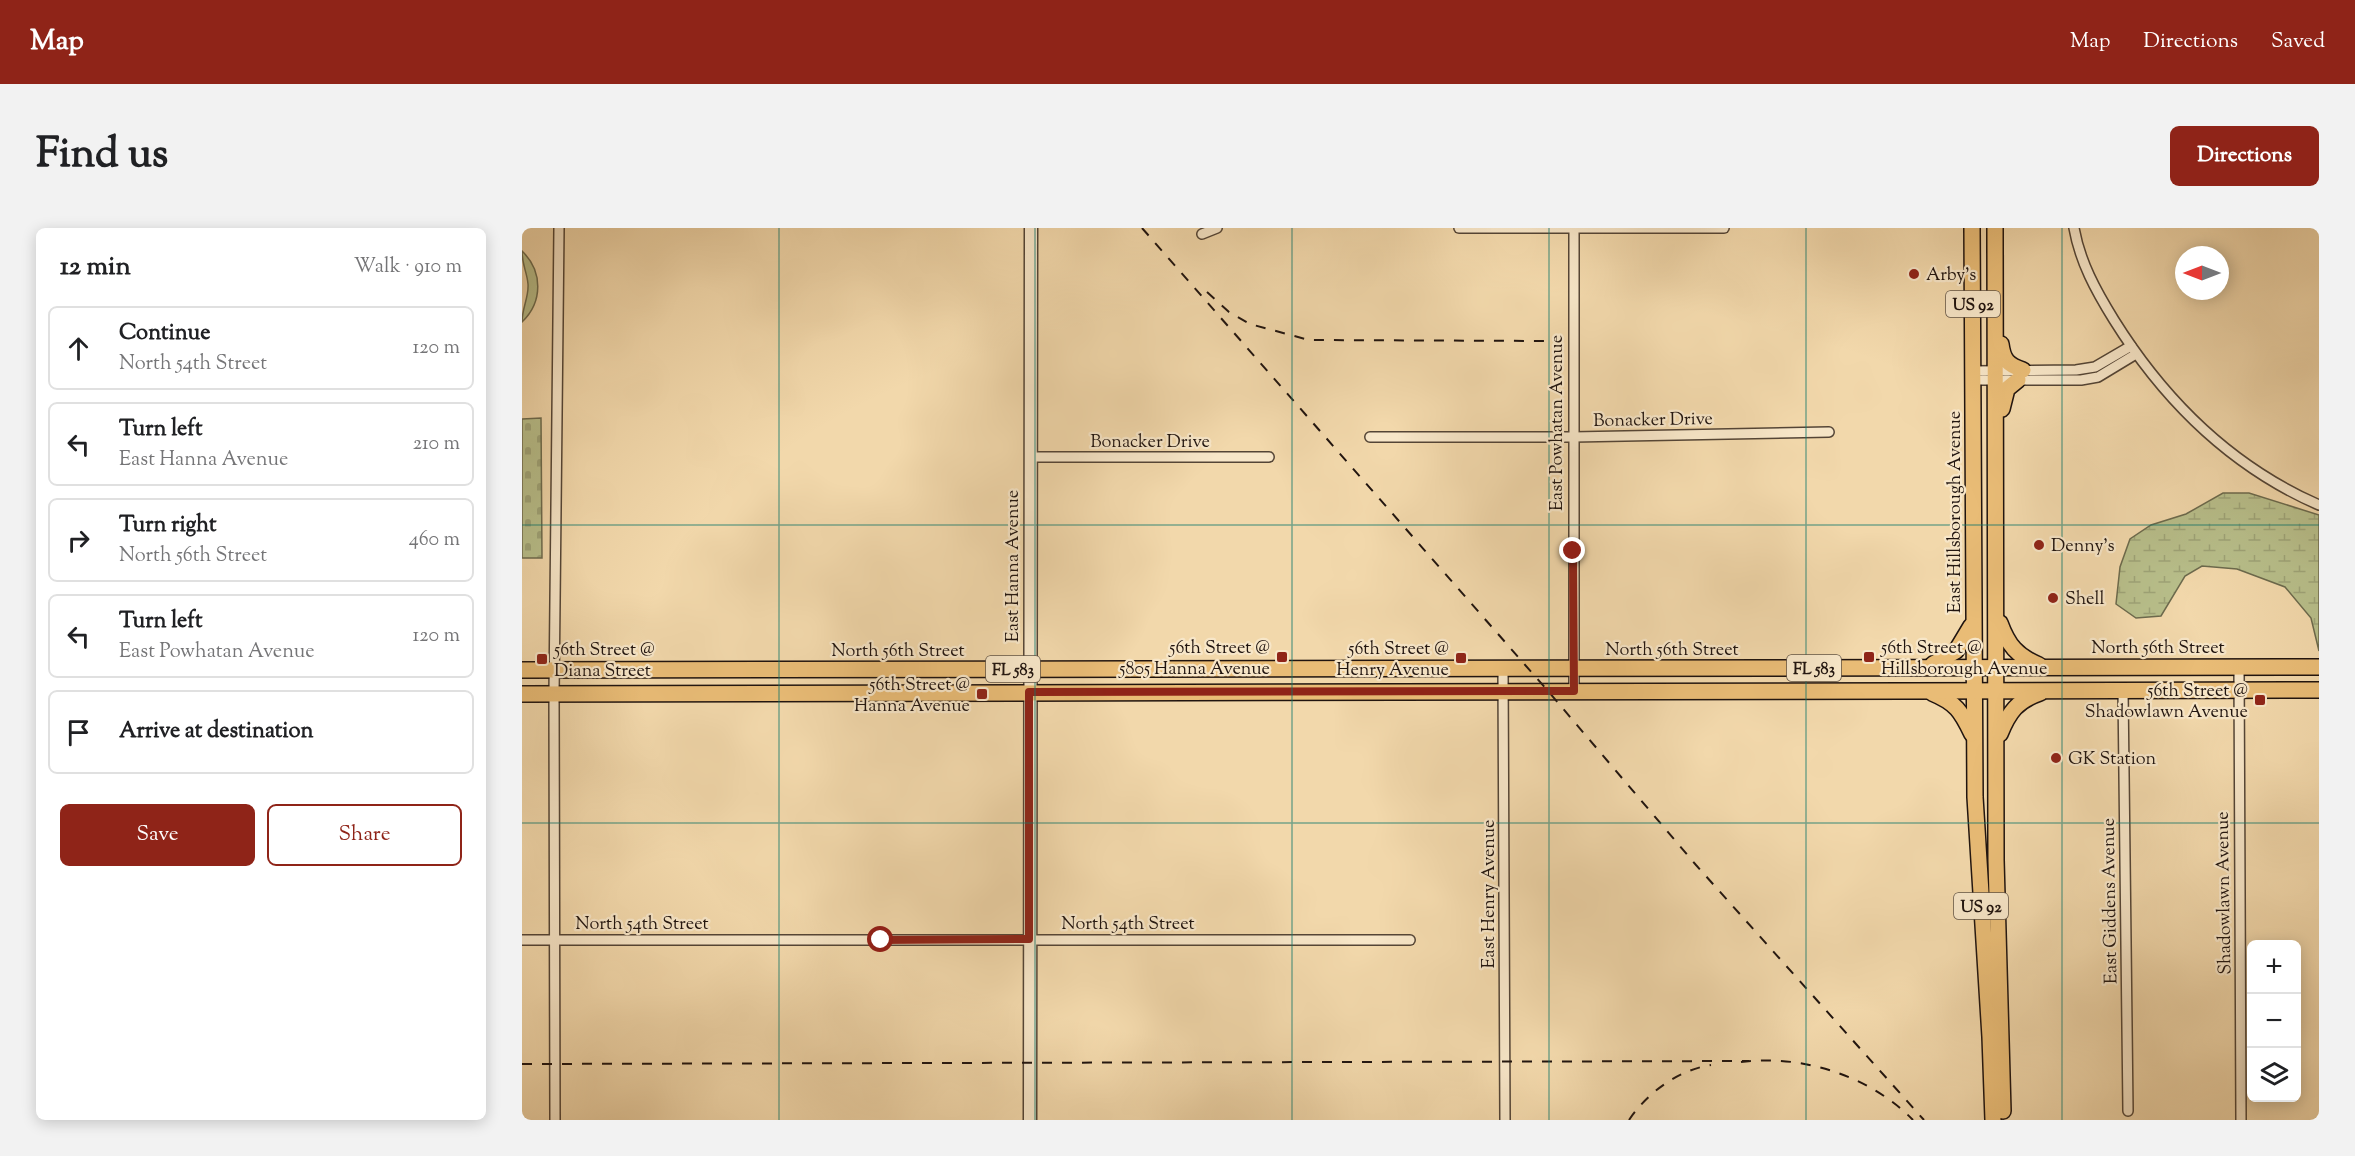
<!DOCTYPE html>
<meta charset="utf-8">
<style>
:root{--surface:#fff;--page:#f2f2f2;--text:#202124;--muted:#757577;--line:#e0e0e0;--accent:#8f2418}
body{margin:0;font-family:"Sorts Mill Goudy",serif;background:var(--page);color:var(--text)}
.controls{position:absolute;right:18px;bottom:18px;display:grid;overflow:hidden;border-radius:9px;box-shadow:0 3px 15px #0003}
.controls button{width:54px;height:54px;display:grid;place-items:center;padding:0;border:0;border-bottom:2px solid var(--line);background:var(--surface);color:var(--text);font:30px sans-serif}
.compass{position:absolute;left:1653px;top:18px;width:54px;height:54px;border-radius:50%;background:var(--surface);box-shadow:0 3px 15px #0003;rotate:270deg}
.stop{position:absolute;width:18px;height:18px;margin:-14px;border:4px solid #8f2418;border-radius:50%;background:#fff}
.stop.end{background:#8f2418;border-color:#fff;box-shadow:0 2px 6px #0008}
.list{margin:0;padding:0;list-style:none}
h2{display:flex;justify-content:space-between;align-items:center;height:78px;margin:0;padding:0 24px;font-size:26px}
h2 small{font-size:20px;font-weight:400;color:var(--muted)}
.list li{display:grid;grid-template-columns:39px 1fr auto;gap:18px;align-items:center;box-sizing:border-box;height:84px;margin:0 12px 12px;padding:0 12px;border:2px solid var(--line);border-radius:9px}
.list b{display:block;font-size:22px;white-space:nowrap}
.list p{margin:0;font-size:20px;white-space:nowrap;color:var(--muted)}
.list em{font-size:20px;font-style:normal;color:var(--muted)}
.actions{display:flex;gap:12px;padding:18px 24px}
.actions a{flex:1;padding:14px 0;border:2px solid var(--accent);border-radius:9px;text-align:center;font-size:21px;color:var(--accent)}
.actions .main{background:var(--accent);color:#fff}
.icon{flex:none;width:33px;height:33px;fill:none;stroke:currentColor;stroke-width:2;stroke-linecap:round;stroke-linejoin:round}
.map{position:relative;flex:none;width:1797px;height:892px;overflow:hidden;border-radius:9px}
header{display:flex;align-items:center;gap:36px;box-sizing:border-box;height:84px;padding:0 30px;background:var(--accent);color:#fff}
header strong{font-size:28px}
nav{display:flex;gap:33px;margin-inline-start:auto;font-size:21px}
.intro{display:flex;align-items:center;justify-content:space-between;box-sizing:border-box;height:144px;padding:0 36px}
h1{margin:0;font-size:42px}
.button{padding:15px 27px;border-radius:9px;background:var(--accent);color:#fff;font-size:21px;font-weight:700}
main{display:flex;gap:36px;padding:0 36px}
aside{flex:1;background:var(--surface);border-radius:9px;box-shadow:0 3px 15px #0003}
.map>svg:first-child{display:block}
.wetland{fill:url(#wetland-marsh);stroke:#6c6a4d;stroke-width:1.5}
.cemetery{fill:url(#cemetery-stones);stroke:#6c6a4d;stroke-width:1.5}
.garden{fill:#b8bf8b;stroke:#6c6a4d;stroke-width:1.5}
.lines{fill:none;stroke-linecap:round;stroke-linejoin:round}
.minor-casing{stroke:#544536;stroke-width:12}
.tertiary-casing{stroke:#544536;stroke-width:15}
.primary-casing{stroke:#20140f;stroke-width:18}
.minor{stroke:#f7e6c8;stroke-width:9}
.tertiary{stroke:#f7e6c8;stroke-width:12}
.primary{stroke:#e9bc76;stroke-width:15}
.rail{stroke:#20140f;stroke-width:2;stroke-dasharray:10 10;stroke-linecap:butt}
.route{stroke:#8f2418;stroke-width:8}
.grid{fill:none;stroke:#0f766e;stroke-width:1.5;stroke-opacity:0.55}
.poi-dot{fill:#8f2418;stroke:#f7e6c8;stroke-width:2}
.labels{text-anchor:middle;stroke-width:4.5;stroke-linejoin:round;paint-order:stroke}
.shield{fill:#f7e6c8;stroke:#605346;stroke-width:1.5}
.shield-label{font-size:16px;font-weight:bold;fill:#20140f}
.poi-label{font-size:18px;fill:#20140f;stroke:#f7e6c8;text-anchor:start}
.street-label{font-size:18px;fill:#20140f;stroke:#f7e6c8}
</style>
<header>
<strong>Map</strong>
<nav><a>Map</a><a>Directions</a><a>Saved</a></nav>
</header>
<div class="intro"><h1>Find us</h1><a class="button">Directions</a></div>
<main>
<aside>
<h2>12 min<small>Walk · 910 m</small></h2>
<ul class="list">
<li><svg class="icon" aria-label="ahead" viewBox="0 0 24 24"><path d="M12 20V5M6 11l6-6 6 6"/></svg><div><b>Continue</b><p>North 54th Street</p></div><em>120 m</em></li>
<li><svg class="icon" aria-label="left" viewBox="0 0 24 24"><path d="M17 20v-9H6M10 6l-5 5 5 5"/></svg><div><b>Turn left</b><p>East Hanna Avenue</p></div><em>210 m</em></li>
<li><svg class="icon" aria-label="right" viewBox="0 0 24 24"><path d="M7 20v-9h11M14 6l5 5-5 5"/></svg><div><b>Turn right</b><p>North 56th Street</p></div><em>460 m</em></li>
<li><svg class="icon" aria-label="left" viewBox="0 0 24 24"><path d="M17 20v-9H6M10 6l-5 5 5 5"/></svg><div><b>Turn left</b><p>East Powhatan Avenue</p></div><em>120 m</em></li>
<li><svg class="icon" aria-label="arrive" viewBox="0 0 24 24"><path d="M6 21V4h12l-3 4 3 4H6"/></svg><div><b>Arrive at destination</b></div></li>
</ul>
<div class="actions"><a class="main">Save</a><a>Share</a></div>
</aside>
<div class="map">
<svg width="1797" height="892" viewBox="0 0 1797 892">
<defs>
<pattern id="wetland-marsh" width="20" height="14" patternUnits="userSpaceOnUse" patternTransform="scale(1.5)"><rect width="20" height="14" fill="#b8bf8b"/><path d="M1 5h8M5 5V1M11 12h8M15 12V8" fill="none" stroke="#9ea377"/></pattern>
<pattern id="cemetery-stones" width="16" height="16" patternUnits="userSpaceOnUse" patternTransform="scale(1.5)"><rect width="16" height="16" fill="#b8bf8b"/><path d="M2 7V4a2 2 0 0 1 4 0v3zM10 15v-3a2 2 0 0 1 4 0v3z" fill="#9ea377"/></pattern>
</defs>
<rect width="100%" height="100%" fill="#f2d8ab"/>
<filter id="stains"><feTurbulence type="fractalNoise" baseFrequency=".00333" numOctaves="4"/><feColorMatrix values="0 0 0 0 .2 0 0 0 0 .09 0 0 0 0 .02 0 0 0 .5 -.17"/></filter>
<radialGradient id="worn" r=".72"><stop offset=".6" stop-color="#630" stop-opacity="0"/><stop offset="1" stop-color="#630" stop-opacity=".3"/></radialGradient>
<polygon class="wetland" points="1701,265 1727,265 1797,287 1797,423 1789,390 1763,359 1715,341 1680,338 1663,348 1639,388 1614,390 1594,376 1598,339 1608,311 1629,297 1664,286"/>
<polygon class="cemetery" points="19,190 20,330 0,330 0,191"/>
<path class="garden" d="M 0,23 C 21,43 21,74 0,94 C 0,80 7,69 6,56 C 5,44 0,37 0,23 Z"/>
<g class="lines">
<defs>
<g id="minor">
<polyline points="937,0 1202,0"/>
<path d="M 1552,0 C 1558,34 1574,63 1592,92 C 1642,172 1710,239 1797,277"/>
<polyline points="680,6 695,0"/>
<polyline points="1451,143 1554,142 1573,139 1609,118"/>
<polyline points="1451,152 1559,152 1576,149 1614,126"/>
<polyline points="848,209 1051,209 1307,204"/>
<polyline points="508,229 747,229"/>
<polyline points="1717,439 1719,892"/>
<polyline points="981,441 983,892"/>
<polyline points="1601,462 1606,883"/>
<polyline points="1052,463 1052,0"/>
<polyline points="0,712 888,712"/>
<polyline points="33,892 32,466 37,0"/>
</g>
<polyline id="tertiary" points="508,892 509,0"/>
<g id="primary">
<polyline points="1450,0 1453,569 1468,809 1471,892"/>
<polyline points="1473,0 1474,632 1481,883"/>
<path d="M 1479,116 C 1481,132 1486,137 1501,142"/>
<polyline points="1480,181 1485,161 1496,152"/>
<path d="M 1478,395 C 1486,417 1495,428 1517,437"/>
<polyline points="1411,436 1434,423 1449,398"/>
<polyline points="0,442 1797,439"/>
<path d="M 1410,465 C 1434,475 1439,483 1450,506"/>
<polyline points="0,466 1797,462"/>
<path d="M 1478,506 C 1487,484 1495,473 1518,465"/>
</g>
</defs>
<use href="#minor" class="minor-casing"/>
<use href="#tertiary" class="tertiary-casing"/>
<use href="#primary" class="primary-casing"/>
<use href="#minor" class="minor"/>
<use href="#tertiary" class="tertiary"/>
<use href="#primary" class="primary"/>
<g class="rail">
<polyline points="620,0 1026,463 1174,637 1402,892"/>
<polyline points="685,64 707,84 728,96 787,112 1026,113"/>
<path d="M 1219,834 C 1280,826 1348,848 1391,892"/>
<polyline points="0,836 1227,833"/>
<path d="M 1107,892 C 1125,865 1156,842 1189,837"/>
</g>
</g>
<g class="lines">
<polyline class="route" points="359,712 507,711 507,464 1052,463 1051,323"/>
</g>
<path class="grid" d="M 257,0 L 257,892M 513,0 L 513,892M 770,0 L 770,892M 1027,0 L 1027,892M 1284,0 L 1284,892M 1540,0 L 1540,892M 0,297 L 1797,297M 0,595 L 1797,595"/>
<g class="poi-dot">
<circle cx="1392" cy="46" r="6"/>
<circle cx="1517" cy="317" r="6"/>
<circle cx="1531" cy="370" r="6"/>
<rect x="754" y="423" width="12" height="12" rx="3"/>
<rect x="1341" y="423" width="12" height="12" rx="3"/>
<rect x="933" y="424" width="12" height="12" rx="3"/>
<rect x="14" y="425" width="12" height="12" rx="3"/>
<rect x="454" y="460" width="12" height="12" rx="3"/>
<rect x="1732" y="466" width="12" height="12" rx="3"/>
<circle cx="1534" cy="530" r="6"/>
</g>
<g class="labels">
<g class="shield">
<rect x="1424" y="63" width="54" height="26" rx="4.5"/>
<rect x="1265" y="427" width="54" height="26" rx="4.5"/>
<rect x="464" y="428" width="54" height="26" rx="4.5"/>
<rect x="1432" y="665" width="54" height="26" rx="4.5"/>
</g>
<g class="shield-label">
<text x="1451" y="82">US 92</text>
<text x="1292" y="446">FL 583</text>
<text x="491" y="447">FL 583</text>
<text x="1459" y="684">US 92</text>
</g>
<g class="poi-label">
<text x="1404" y="52">Arby's</text>
<text x="1529" y="323">Denny's</text>
<text x="1543" y="376">Shell</text>
<text x="748" y="425" text-anchor="end">56th Street @<tspan x="748" dy="21">5805 Hanna Avenue</tspan></text>
<text x="1359" y="425">56th Street @<tspan x="1359" dy="21">Hillsborough Avenue</tspan></text>
<text x="927" y="426" text-anchor="end">56th Street @<tspan x="927" dy="21">Henry Avenue</tspan></text>
<text x="32" y="427">56th Street @<tspan x="32" dy="21">Diana Street</tspan></text>
<text x="448" y="462" text-anchor="end">56th Street @<tspan x="448" dy="21">Hanna Avenue</tspan></text>
<text x="1726" y="468" text-anchor="end">56th Street @<tspan x="1726" dy="21">Shadowlawn Avenue</tspan></text>
<text x="1546" y="536">GK Station</text>
</g>
<g class="street-label">
<text transform="translate(1131 191) rotate(-1)" y="6">Bonacker Drive</text>
<text transform="translate(1034 195) rotate(-90)" y="6">East Powhatan Avenue</text>
<text x="628" y="219">Bonacker Drive</text>
<text transform="translate(1432 284) rotate(-90)" y="6">East Hillsborough Avenue</text>
<text transform="translate(490 338) rotate(-90)" y="6">East Hanna Avenue</text>
<text x="1636" y="425">North 56th Street</text>
<text x="1150" y="427">North 56th Street</text>
<text x="376" y="428">North 56th Street</text>
<text transform="translate(1701 665) rotate(-91)" y="6">Shadowlawn Avenue</text>
<text transform="translate(966 666) rotate(-90)" y="6">East Henry Avenue</text>
<text transform="translate(1587 673) rotate(-91)" y="6">East Giddens Avenue</text>
<text x="120" y="701">North 54th Street</text>
<text x="606" y="701">North 54th Street</text>
</g>
</g>
<rect width="100%" height="100%" filter="url(#stains)"/>
<rect width="100%" height="100%" fill="url(#worn)"/>
</svg>
<div class="controls">
<button>+</button>
<button>−</button>
<button><svg class="icon" aria-label="layers" viewBox="0 0 24 24"><path d="M12 4l9 5-9 5-9-5zM3 14l9 5 9-5"/></svg></button>
</div>
<svg class="compass" viewBox="-18 -18 36 36"><path d="M0-13l5 13h-10z" fill="#e53935"/><path d="M0 13l5-13h-10z" fill="#757577"/></svg>
<div class="stop" style="left:359px;top:712px"></div>
<div class="stop end" style="left:1051px;top:323px"></div>
</div>
</main>
